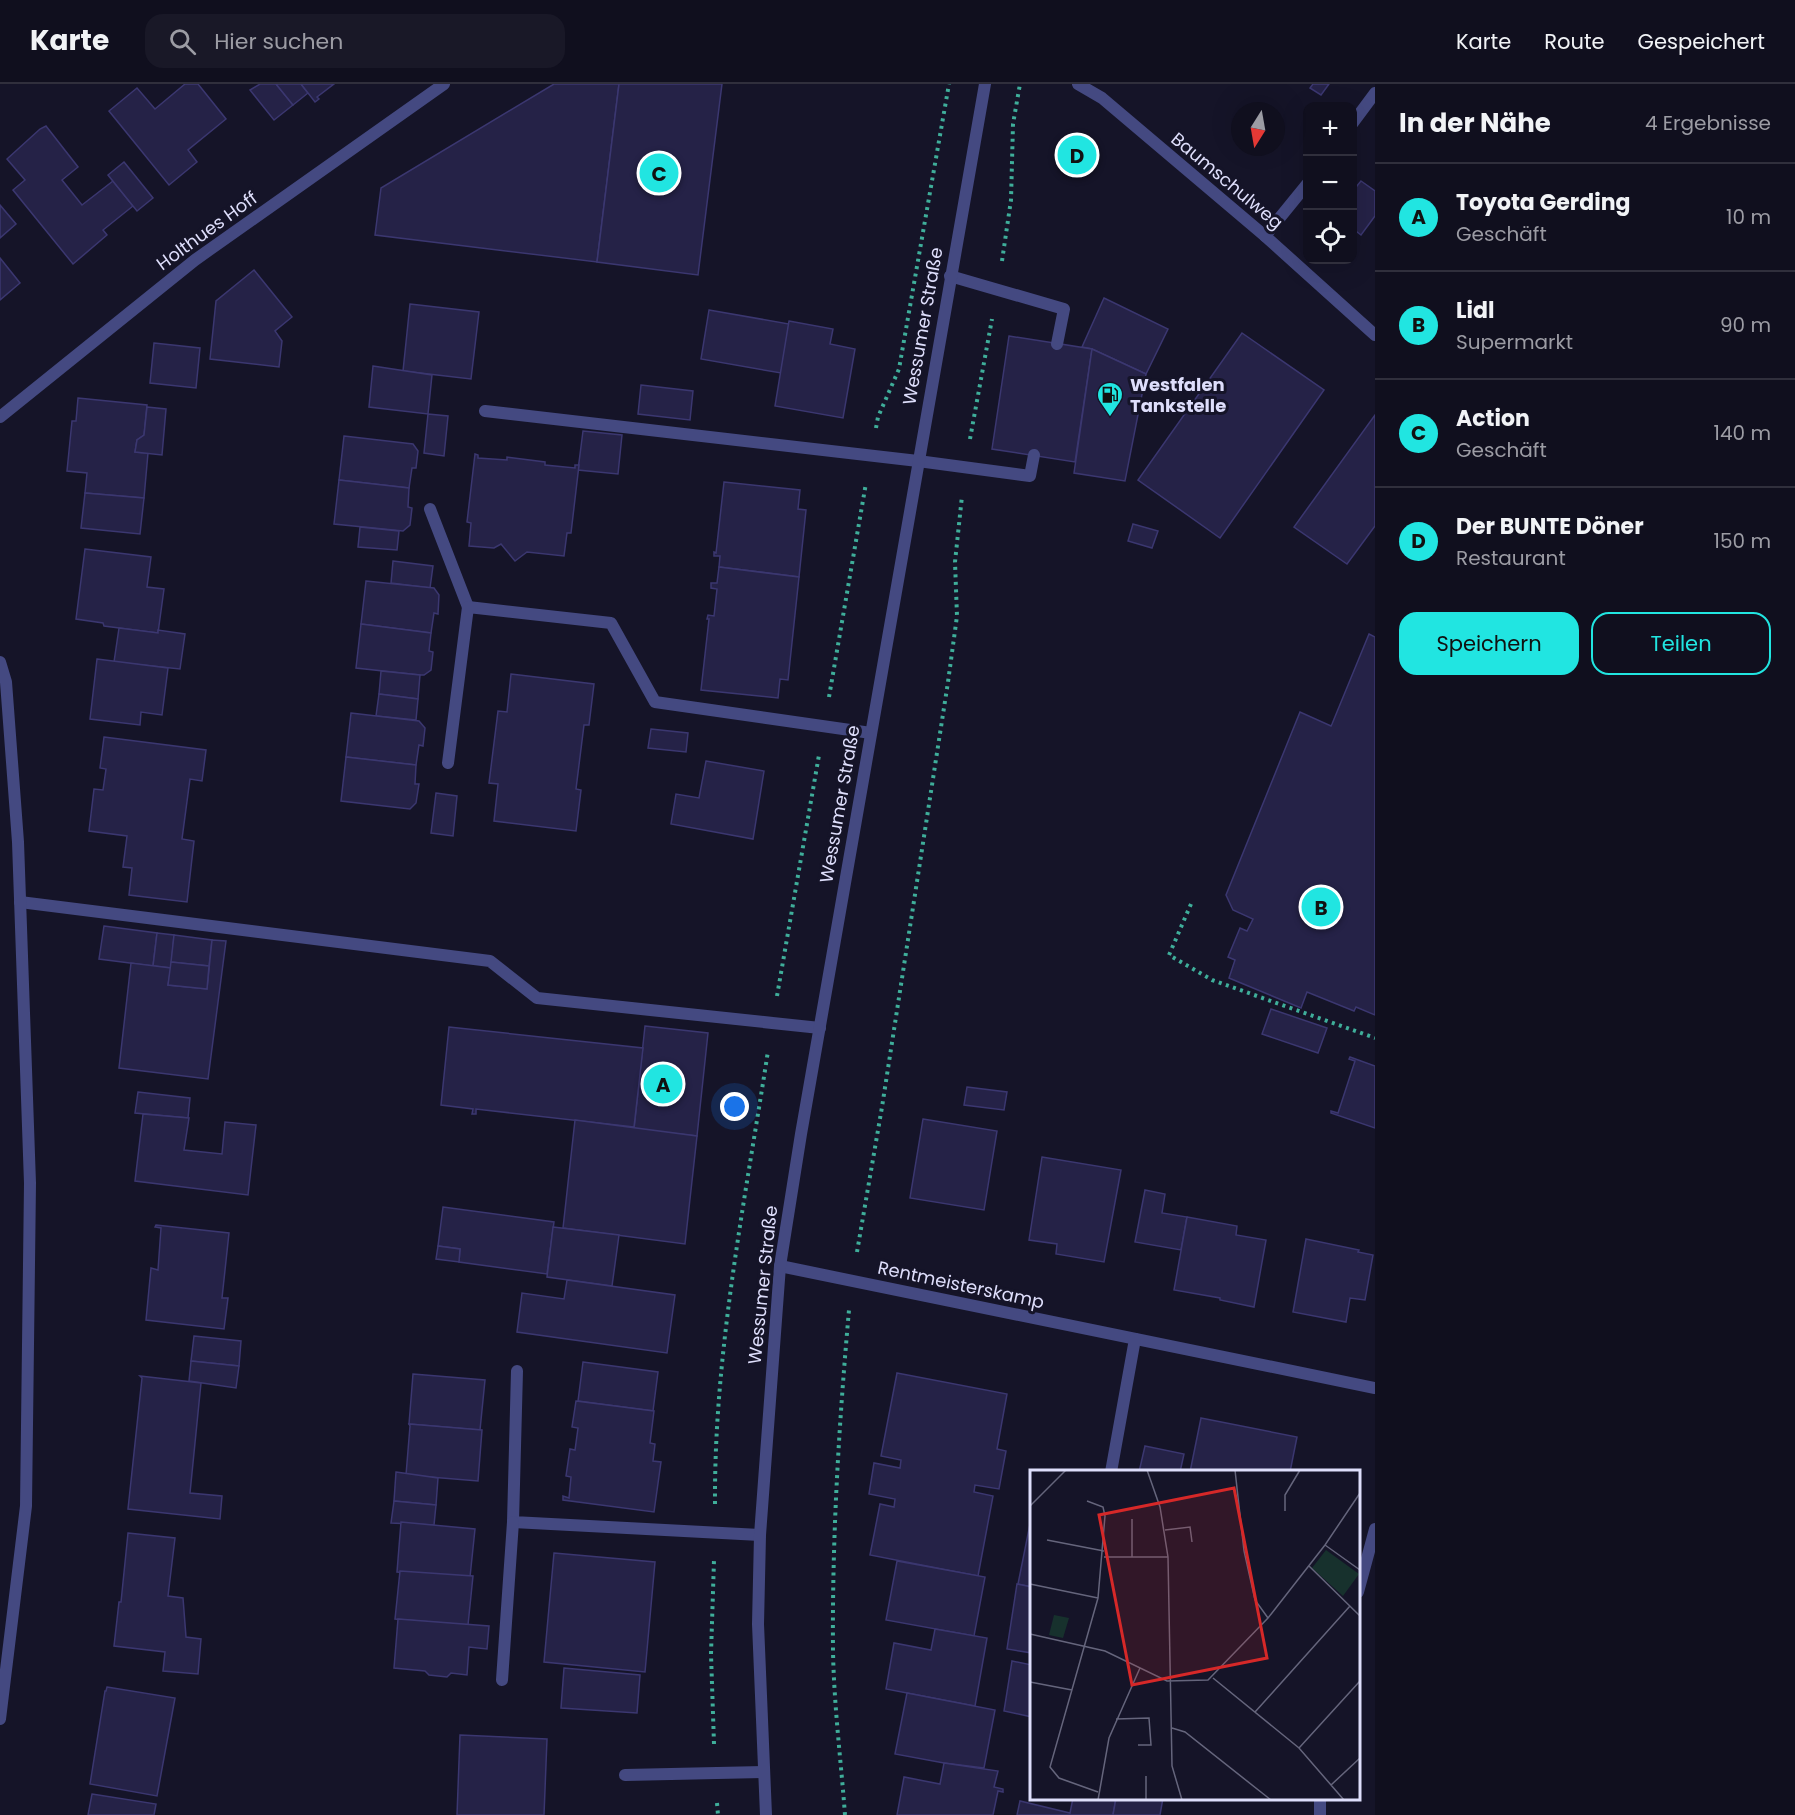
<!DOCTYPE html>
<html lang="de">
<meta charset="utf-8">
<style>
:root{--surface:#100f1e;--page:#191827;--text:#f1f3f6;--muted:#9c9ca4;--line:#302f3c;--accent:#21e5e1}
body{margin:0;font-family:Poppins,sans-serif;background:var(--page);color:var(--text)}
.controls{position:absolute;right:18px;top:18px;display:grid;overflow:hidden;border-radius:12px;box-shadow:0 6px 24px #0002}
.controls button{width:54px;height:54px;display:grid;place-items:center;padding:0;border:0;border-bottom:2px solid var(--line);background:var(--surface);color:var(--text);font:30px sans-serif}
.compass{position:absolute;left:1231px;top:18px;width:54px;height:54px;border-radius:50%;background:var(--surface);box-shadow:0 6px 24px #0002;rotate:191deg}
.you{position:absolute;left:735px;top:1023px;width:21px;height:21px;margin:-15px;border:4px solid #fff;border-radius:50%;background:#1a73e8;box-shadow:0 0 0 9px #1a73e833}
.badge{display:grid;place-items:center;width:39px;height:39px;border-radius:50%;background:var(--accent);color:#111;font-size:20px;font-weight:700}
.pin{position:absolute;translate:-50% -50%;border:3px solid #fff;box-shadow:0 2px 6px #0006}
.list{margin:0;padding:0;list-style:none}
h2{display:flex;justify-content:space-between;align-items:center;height:78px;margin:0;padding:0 24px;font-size:26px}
h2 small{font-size:20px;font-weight:400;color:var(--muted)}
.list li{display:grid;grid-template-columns:39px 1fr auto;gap:18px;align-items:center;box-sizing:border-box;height:108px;padding:0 24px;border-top:2px solid var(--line)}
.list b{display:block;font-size:22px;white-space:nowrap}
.list p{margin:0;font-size:20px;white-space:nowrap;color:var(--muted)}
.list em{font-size:20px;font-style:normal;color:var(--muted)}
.actions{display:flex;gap:12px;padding:18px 24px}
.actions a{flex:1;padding:14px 0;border:2px solid var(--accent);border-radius:18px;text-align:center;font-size:21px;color:var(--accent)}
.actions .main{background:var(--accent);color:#111}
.icon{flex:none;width:33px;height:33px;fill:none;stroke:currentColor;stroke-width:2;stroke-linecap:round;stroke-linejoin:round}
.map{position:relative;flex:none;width:1375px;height:1731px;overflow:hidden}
header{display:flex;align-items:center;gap:36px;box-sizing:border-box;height:84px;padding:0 30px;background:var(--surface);border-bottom:2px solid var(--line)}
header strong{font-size:28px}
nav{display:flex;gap:33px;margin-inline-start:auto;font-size:21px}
.search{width:420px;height:54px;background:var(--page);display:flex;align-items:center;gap:15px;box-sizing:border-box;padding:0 21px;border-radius:18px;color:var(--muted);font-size:22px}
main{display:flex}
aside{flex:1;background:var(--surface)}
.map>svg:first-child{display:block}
.building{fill:#252247;stroke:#3b3770;stroke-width:1.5}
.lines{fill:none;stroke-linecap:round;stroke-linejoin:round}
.path{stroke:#3fae9a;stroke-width:4;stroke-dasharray:3 4.5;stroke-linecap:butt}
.service{stroke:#444981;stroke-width:12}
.minor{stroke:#444981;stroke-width:12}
.tertiary{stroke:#444981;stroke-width:12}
.labels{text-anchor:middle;stroke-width:6;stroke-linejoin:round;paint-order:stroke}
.street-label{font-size:18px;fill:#dedefb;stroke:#151428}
.poi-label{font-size:18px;font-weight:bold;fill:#dedefb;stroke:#151428;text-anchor:start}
.inset-road{fill:none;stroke:#65657c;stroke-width:1.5}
.view{fill:#d62828;fill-opacity:0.15;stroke:#d62828;stroke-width:3}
.inset-edge{fill:none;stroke:#dedefb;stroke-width:3}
</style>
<header>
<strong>Karte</strong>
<div class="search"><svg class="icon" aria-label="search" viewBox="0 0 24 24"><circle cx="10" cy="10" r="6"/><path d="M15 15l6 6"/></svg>Hier suchen</div>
<nav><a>Karte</a><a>Route</a><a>Gespeichert</a></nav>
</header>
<main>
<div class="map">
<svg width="1375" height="1731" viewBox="0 0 1375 1731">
<rect width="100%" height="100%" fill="#151428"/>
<g class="building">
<polygon points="185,0 198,0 226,35 188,66 197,78 169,101 109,27 137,4 155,25"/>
<polygon points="260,0 276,0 293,21 274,36 250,6"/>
<polygon points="276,0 301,0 308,9 293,21"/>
<polygon points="301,0 334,0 317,13 319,15 315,18"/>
<polygon points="554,0 619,0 597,178 375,151 381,104"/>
<polygon points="619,0 722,0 698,191 597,178"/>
<polygon points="1313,0 1329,0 1321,11 1310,4"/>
<polygon points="46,42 78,83 62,96 82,121 113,97 133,122 103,146 107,151 73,180 13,106 25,96 7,75 40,45"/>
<polygon points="124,78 153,114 137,127 108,91"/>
<polygon points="1361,97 1375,107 1375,132 1361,151 1352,144 1352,108"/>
<polygon points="0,121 16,140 0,154"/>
<polygon points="0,174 20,199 0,216"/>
<polygon points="254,186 292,233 275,247 282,257 279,283 210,275 216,217"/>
<polygon points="1104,214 1168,245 1146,290 1092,265 1082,263"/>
<polygon points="410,220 479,228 471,295 403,287"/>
<polygon points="709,226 789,240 781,289 701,275"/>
<polygon points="789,237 833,245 830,260 855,265 843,334 775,322"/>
<polygon points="1242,249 1324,306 1220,454 1138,396"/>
<polygon points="1009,252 1092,265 1075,378 992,365"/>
<polygon points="154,259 200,264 196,304 150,299"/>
<polygon points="1092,265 1146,290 1125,397 1074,389"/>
<polygon points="373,282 432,291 428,330 369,323"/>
<polygon points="641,301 693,307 690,336 638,330"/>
<polygon points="78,314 147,321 144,351 137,356 135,368 148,369 144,414 85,409 87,389 67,387 72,337 76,337"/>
<polygon points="147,323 166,325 162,371 135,368 137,356 144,351"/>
<polygon points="428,330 448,332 444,372 424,369"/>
<polygon points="1375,331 1375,442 1347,480 1294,443"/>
<polygon points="583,347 622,351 618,390 578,386"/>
<polygon points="344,352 413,360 418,367 416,384 412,384 409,404 339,396"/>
<polygon points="475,370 478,371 478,374 507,376 507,373 545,378 545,381 575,384 575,381 579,381 571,449 567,449 564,472 527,468 515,477 501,460 494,464 469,462 471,439 467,438"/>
<polygon points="339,396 409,404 408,423 412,424 410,441 403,447 334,440"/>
<polygon points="724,398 800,406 798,425 806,426 799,493 719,483 720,472 714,472 714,468 716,469"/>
<polygon points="85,409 144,414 140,450 81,444"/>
<polygon points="1133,440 1158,447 1152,464 1128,457"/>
<polygon points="360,443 399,447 397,466 358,463"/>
<polygon points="85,465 151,473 147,503 164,505 158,549 104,542 103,539 76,535"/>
<polygon points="393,477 433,482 430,504 391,499"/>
<polygon points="719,483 799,493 788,596 780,595 778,614 701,606 709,535 707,535 708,531 714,532 717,505 711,504 711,499 717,499"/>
<polygon points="366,497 434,504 439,511 438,530 434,529 431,549 361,540"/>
<polygon points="361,540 431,549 429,567 433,568 431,586 424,591 420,591 356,584"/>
<polygon points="119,544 158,549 158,546 185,550 180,585 114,578"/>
<polygon points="1369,550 1375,553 1375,931 1356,923 1354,927 1307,908 1301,924 1229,894 1235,876 1228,873 1240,844 1247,847 1253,835 1233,826 1226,811 1300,628 1331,642 1332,640"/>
<polygon points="97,575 168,584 162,631 141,628 140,641 90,635"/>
<polygon points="381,587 420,591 418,615 379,610"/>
<polygon points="511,590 594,600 589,641 584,641 576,705 581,706 576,747 494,737 498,700 489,699 498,627 507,628"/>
<polygon points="379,610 418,615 416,636 376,632"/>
<polygon points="351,629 419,637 425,644 423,662 419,661 416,681 346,673"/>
<polygon points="651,645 688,649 686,668 648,664"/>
<polygon points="104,653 206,666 202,697 190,695 182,755 194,757 187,818 129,811 132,784 123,783 127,752 89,747 94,705 103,706 106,685 100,684"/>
<polygon points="346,673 416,681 415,700 419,700 416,719 410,725 341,717"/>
<polygon points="706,677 764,687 753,755 671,740 676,710 699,714"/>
<polygon points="436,709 457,712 453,752 431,749"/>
<polygon points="104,842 157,849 153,882 99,875"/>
<polygon points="157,849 174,851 171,884 153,882"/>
<polygon points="174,851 212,856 209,882 171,878"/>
<polygon points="212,856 226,857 208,995 119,984 131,879 171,884 168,901 207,905"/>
<polygon points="171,878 209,882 207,905 168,901"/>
<polygon points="1271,925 1327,944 1318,969 1262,950"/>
<polygon points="645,942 708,949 697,1052 634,1045"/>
<polygon points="449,943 643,964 634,1043 476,1025 476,1030 472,1030 473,1025 441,1021"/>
<polygon points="1350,973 1375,982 1375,1044 1331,1029 1331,1027 1338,1029 1355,977 1349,975"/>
<polygon points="967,1003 1007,1008 1004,1026 964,1021"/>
<polygon points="138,1008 190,1014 188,1034 135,1029"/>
<polygon points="143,1030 189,1034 184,1066 222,1070 225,1038 256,1041 248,1111 135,1097"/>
<polygon points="923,1035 997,1047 984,1126 910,1114"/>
<polygon points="575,1036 697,1052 685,1160 563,1144"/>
<polygon points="1042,1073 1121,1086 1104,1178 1056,1170 1057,1160 1029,1156"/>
<polygon points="1145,1106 1165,1110 1162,1129 1187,1133 1181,1166 1135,1158"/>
<polygon points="443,1123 554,1138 547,1190 459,1178 460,1165 438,1162"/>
<polygon points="1187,1133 1237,1142 1236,1151 1266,1156 1254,1223 1220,1216 1220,1214 1174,1206"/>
<polygon points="156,1141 229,1149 222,1214 228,1214 224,1245 146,1236 151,1184 158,1186 161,1144 155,1143"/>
<polygon points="553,1143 619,1151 612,1202 547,1193"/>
<polygon points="1306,1155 1359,1166 1358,1168 1373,1171 1365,1216 1350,1214 1346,1238 1293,1228"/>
<polygon points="438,1162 460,1165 459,1178 436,1175"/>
<polygon points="567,1196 675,1211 667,1269 517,1248 522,1209 564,1215"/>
<polygon points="194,1252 241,1257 239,1282 191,1277"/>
<polygon points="191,1277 239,1282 236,1304 189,1297"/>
<polygon points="583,1278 658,1288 653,1327 578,1317"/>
<polygon points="897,1289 1007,1310 997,1365 1006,1367 999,1405 975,1401 974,1408 993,1412 978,1492 870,1471 880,1420 894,1423 895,1415 869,1410 874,1379 900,1384 901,1376 881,1372"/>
<polygon points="413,1290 485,1296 480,1346 409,1340"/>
<polygon points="140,1292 201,1299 190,1409 222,1412 220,1435 128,1425 142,1294"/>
<polygon points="576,1317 654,1327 650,1359 655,1360 653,1377 661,1378 654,1428 563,1416 563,1412 569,1414 571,1393 566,1392 570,1365 575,1366 578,1344 572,1343"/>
<polygon points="1201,1334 1297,1353 1290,1388 1190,1388"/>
<polygon points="409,1340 482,1346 478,1397 406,1391 410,1342"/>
<polygon points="1145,1362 1184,1370 1180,1388 1139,1388"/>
<polygon points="396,1388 438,1394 436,1421 394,1417"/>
<polygon points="394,1417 436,1421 434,1441 391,1439"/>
<polygon points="1032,1430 1032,1503 1018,1500"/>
<polygon points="401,1438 475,1445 470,1493 397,1488"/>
<polygon points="128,1449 175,1454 168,1512 183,1514 186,1553 201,1555 198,1590 163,1587 165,1568 114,1562 119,1518 121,1518"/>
<polygon points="554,1469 655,1478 645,1588 544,1578"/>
<polygon points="897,1477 985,1493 974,1552 886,1536"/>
<polygon points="400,1487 473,1492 468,1541 395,1535"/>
<polygon points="1017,1500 1032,1503 1032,1569 1007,1565"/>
<polygon points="398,1535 489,1542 487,1565 469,1563 467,1591 451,1589 447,1593 429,1591 425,1587 394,1584"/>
<polygon points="935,1545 987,1554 975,1622 886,1605 894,1559 931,1566"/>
<polygon points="1012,1577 1032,1581 1032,1633 1004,1627"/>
<polygon points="564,1584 640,1591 637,1629 561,1624"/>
<polygon points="107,1603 175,1614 157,1712 90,1700 105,1607 106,1607"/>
<polygon points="907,1609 995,1626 984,1684 944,1679 895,1670"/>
<polygon points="460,1651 547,1655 544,1731 457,1731"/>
<polygon points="944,1679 998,1687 994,1703 1003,1705 1003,1708 998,1707 993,1731 897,1731 904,1693 940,1700"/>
<polygon points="92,1710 156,1720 154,1731 88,1731"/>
<polygon points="1073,1714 1116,1714 1113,1731 1017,1731 1020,1717 1070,1729"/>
<polygon points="1116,1714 1163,1714 1160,1731 1113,1731"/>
</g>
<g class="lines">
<g class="path">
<polyline points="1002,177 1011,116 1013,40 1020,0"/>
<polyline points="876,344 878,333 899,285 949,0"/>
<polyline points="970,355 992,235"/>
<polyline points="829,613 866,399"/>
<polyline points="1191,820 1169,871 1212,896 1375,954"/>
<polyline points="777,912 819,671"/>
<polyline points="857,1168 882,1023 948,598 957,532 955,478 962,412"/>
<path d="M 715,1420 C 714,1268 745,1117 768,967"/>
<polyline points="714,1660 711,1570 714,1476"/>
<polyline points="717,1719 718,1731"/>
<path d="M 845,1731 C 841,1677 834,1622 833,1567 C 832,1453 839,1339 849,1226"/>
</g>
<g class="service">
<polyline points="950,192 1064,225 1057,260"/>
<polyline points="485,327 918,377 1030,392 1034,371"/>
<polyline points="430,425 468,523"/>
<polyline points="448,679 468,523 611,539 655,618 871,649"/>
<polyline points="20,818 490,877 537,914 820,944"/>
<polyline points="625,1691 763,1688"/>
</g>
<g class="minor">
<polyline points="1078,0 1102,14 1265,152 1375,251"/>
<polyline points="1352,40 1375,9"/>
<polyline points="1265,152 1308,99"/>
<polyline points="0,333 195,176 444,0"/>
<polyline points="0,578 6,598 18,758 30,1099 26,1422 0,1635"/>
<polyline points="780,1182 1375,1304"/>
<polyline points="517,1287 513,1438 760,1451"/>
<polyline points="1111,1388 1135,1255"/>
<polyline points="1358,1508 1375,1445"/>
<polyline points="502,1596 513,1438"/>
<polyline points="1320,1731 1320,1714"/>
</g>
<polyline class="tertiary" points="766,1731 758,1540 760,1451 780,1182 801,1050 985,0"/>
</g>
<defs>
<symbol id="fuel-pin" viewBox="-11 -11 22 30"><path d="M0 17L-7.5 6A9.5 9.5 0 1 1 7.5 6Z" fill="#21e5e1" stroke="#151428"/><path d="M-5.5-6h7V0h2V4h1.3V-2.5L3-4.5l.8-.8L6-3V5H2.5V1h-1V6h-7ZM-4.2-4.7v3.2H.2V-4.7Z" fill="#111"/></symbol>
</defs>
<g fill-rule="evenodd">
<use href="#fuel-pin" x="1095" y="296" width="30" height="40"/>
</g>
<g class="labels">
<g class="street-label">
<text transform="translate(1227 97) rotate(40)" y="6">Baumschulweg</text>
<text transform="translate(207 147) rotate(-36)" y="6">Holthues Hoff</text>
<text transform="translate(923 242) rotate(-80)" y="6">Wessumer Straße</text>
<text transform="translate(840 720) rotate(-80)" y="6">Wessumer Straße</text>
<text transform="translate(763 1201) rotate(-84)" y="6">Wessumer Straße</text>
<text transform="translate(961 1201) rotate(12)" y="6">Rentmeisterskamp</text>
</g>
<g class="poi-label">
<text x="1130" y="307">Westfalen<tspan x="1130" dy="21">Tankstelle</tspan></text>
</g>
</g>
<g transform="translate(1030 1386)">
<rect width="330" height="330" fill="#151428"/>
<path d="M 296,80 L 329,104 L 313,126 L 282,98 ZM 24,145 L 39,148 L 33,168 L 19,165 Z" fill="#17312d"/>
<path class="inset-road" d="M 117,0 L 130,37 L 138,87 L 142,296 L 152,330M 205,0 L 214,81 L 225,130 L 238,148M 57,31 L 73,37 L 75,46 L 68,128 L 20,297 L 29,308 L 68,322M 0,36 L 36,0M 255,41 L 255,25 L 270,0M 102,49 L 102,87M 135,60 L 160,57 L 162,72M 17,70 L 74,81M 295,75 L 330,100M 74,87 L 138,87M 279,96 L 330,146M 0,114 L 68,128M 0,164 L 75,181 L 137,211 L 178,210 L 238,148 L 295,75 L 330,23M 183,208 L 269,278 L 314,330M 0,212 L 42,220M 225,242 L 320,136M 86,249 L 119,248 L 121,275 L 108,275M 142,258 L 155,262 L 241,330M 269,278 L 330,211M 116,306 L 116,330M 301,315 L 330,288M 68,330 L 79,268 L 110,198"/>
<path class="view" d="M 204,18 L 237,188 L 102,215 L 69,45 Z"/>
<rect width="330" height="330" class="inset-edge"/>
</g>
</svg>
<div class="controls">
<button>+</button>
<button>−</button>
<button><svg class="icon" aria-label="locate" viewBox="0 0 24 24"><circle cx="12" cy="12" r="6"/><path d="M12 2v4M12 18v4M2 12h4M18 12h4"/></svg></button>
</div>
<svg class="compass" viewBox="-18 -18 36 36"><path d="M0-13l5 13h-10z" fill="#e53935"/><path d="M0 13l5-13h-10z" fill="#9c9ca4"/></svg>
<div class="you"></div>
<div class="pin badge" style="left:663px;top:1000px">A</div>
<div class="pin badge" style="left:1321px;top:823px">B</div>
<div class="pin badge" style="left:659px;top:89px">C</div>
<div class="pin badge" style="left:1077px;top:71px">D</div>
</div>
<aside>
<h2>In der Nähe<small>4 Ergebnisse</small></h2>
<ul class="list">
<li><span class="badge">A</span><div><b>Toyota Gerding</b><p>Geschäft</p></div><em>10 m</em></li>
<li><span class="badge">B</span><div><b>Lidl</b><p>Supermarkt</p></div><em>90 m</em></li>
<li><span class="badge">C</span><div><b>Action</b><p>Geschäft</p></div><em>140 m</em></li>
<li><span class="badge">D</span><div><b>Der BUNTE Döner</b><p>Restaurant</p></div><em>150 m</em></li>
</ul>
<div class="actions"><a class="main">Speichern</a><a>Teilen</a></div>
</aside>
</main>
